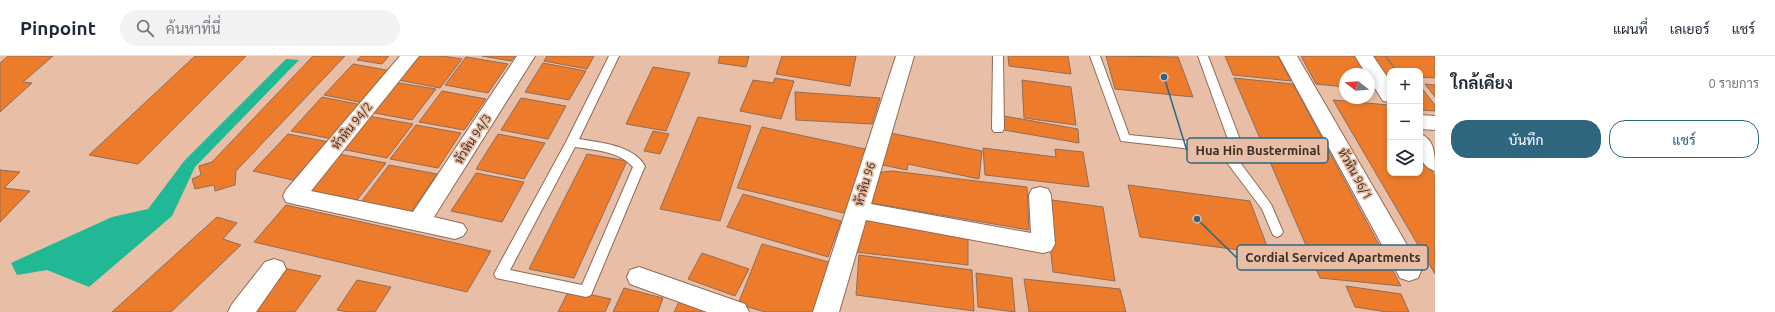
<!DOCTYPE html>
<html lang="th">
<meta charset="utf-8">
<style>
:root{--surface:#fff;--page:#f2f2f3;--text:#1f2937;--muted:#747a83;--line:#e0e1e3;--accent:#2e6680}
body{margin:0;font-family:Ubuntu,Sarabun,sans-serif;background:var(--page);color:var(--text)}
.controls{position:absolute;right:12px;top:12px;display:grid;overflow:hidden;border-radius:8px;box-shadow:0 2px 6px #0003}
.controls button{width:36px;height:36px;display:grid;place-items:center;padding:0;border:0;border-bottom:1px solid var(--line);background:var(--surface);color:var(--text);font:20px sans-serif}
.compass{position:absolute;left:1339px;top:12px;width:36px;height:36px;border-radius:50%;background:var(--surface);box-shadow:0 2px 6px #0003;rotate:287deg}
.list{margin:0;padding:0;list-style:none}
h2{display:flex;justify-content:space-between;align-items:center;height:52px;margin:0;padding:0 16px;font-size:17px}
h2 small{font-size:13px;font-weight:400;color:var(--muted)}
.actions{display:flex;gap:8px;padding:12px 16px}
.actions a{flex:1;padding:9px 0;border:1px solid var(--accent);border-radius:16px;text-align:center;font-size:14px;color:var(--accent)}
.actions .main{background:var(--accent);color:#fff}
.icon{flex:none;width:22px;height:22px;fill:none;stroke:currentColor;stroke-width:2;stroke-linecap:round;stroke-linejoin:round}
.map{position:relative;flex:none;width:1435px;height:256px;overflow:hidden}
header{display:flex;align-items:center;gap:24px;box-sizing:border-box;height:56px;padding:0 20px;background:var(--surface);border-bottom:1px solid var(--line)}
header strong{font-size:19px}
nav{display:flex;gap:22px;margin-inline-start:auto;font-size:14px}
.search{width:280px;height:36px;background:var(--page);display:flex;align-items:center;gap:10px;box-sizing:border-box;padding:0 14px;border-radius:22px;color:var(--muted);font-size:15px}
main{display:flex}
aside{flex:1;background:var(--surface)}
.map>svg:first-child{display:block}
.water{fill:#21b995}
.building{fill:#ec7c2b;stroke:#916c56}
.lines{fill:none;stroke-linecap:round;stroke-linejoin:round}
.lane-casing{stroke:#916b56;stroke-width:2}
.street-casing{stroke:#916b56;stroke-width:2}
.lane{fill:#fff;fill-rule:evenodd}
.street{fill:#fff;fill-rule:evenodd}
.labels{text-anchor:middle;stroke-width:3.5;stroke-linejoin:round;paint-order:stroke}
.street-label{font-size:12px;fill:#3f2f25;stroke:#e8bea6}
.leader{fill:none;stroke:#2e6680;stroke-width:1.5}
.callout-dot{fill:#2e6680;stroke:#e8bea6;stroke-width:1.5}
.callout{fill:#e8bea6;stroke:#2e6680;stroke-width:1.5}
.callout-label{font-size:13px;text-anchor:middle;font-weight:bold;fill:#3f2f25}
</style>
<header>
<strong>Pinpoint</strong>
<div class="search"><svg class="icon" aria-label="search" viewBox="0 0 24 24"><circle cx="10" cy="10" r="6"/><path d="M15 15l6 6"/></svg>ค้นหาที่นี่</div>
<nav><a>แผนที่</a><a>เลเยอร์</a><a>แชร์</a></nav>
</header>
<main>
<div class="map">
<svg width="1435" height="256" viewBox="0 0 1435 256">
<rect width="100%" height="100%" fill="#e8bea6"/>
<polygon class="water" points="286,3 299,4 195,111 172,160 89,231 47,214 17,219 11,207 112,161 148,153 185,104"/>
<g class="building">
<polygon points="8,0 53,0 23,26 32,27 0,56 0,7"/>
<polygon points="195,0 246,0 138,108 89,99"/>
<polygon points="313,0 345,0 236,115 235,129 215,135 214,129 195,133 192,123 201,119 199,110 212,106"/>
<polygon points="361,0 389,0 382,8 357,4"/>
<polygon points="417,0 442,0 462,3 440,32 398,24"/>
<polygon points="482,0 515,0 511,5"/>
<polygon points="547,0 594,0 587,13 544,5"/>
<polygon points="720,0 749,0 746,11 718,7"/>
<polygon points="782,0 856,0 850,30 776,18"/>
<polygon points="1008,0 1068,0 1071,18 1009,10"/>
<polygon points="1106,0 1178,1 1193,41 1115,33"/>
<polygon points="1225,0 1278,0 1291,25 1233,19"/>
<polygon points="1301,0 1360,0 1382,34 1369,33 1369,18 1345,18 1345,31 1316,28"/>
<polygon points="1370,0 1385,0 1396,15 1390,15 1390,28"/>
<polygon points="1386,0 1435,0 1435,22 1420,21 1420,15 1397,15"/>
<polygon points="466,1 508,8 488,37 445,29"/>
<polygon points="543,7 586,15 569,44 525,36"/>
<polygon points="353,8 392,15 364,47 324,39"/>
<polygon points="653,11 690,17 666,75 626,68"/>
<polygon points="775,22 794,25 781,63 740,55 753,24 773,27"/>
<polygon points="1234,22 1293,28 1401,230 1320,222"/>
<polygon points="1022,24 1071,31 1076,69 1024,62"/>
<polygon points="393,26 436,33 412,64 369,56"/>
<polygon points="1425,28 1435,29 1435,41"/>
<polygon points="1420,30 1435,49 1435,55 1420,54"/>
<polygon points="442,35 486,43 464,74 419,66"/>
<polygon points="795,36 880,42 872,68 796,64"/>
<polygon points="322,41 362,49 333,83 291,75"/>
<polygon points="521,42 566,50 548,83 501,74"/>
<polygon points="1333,44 1389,49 1390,51 1390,117 1420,117 1420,97 1435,120 1435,218"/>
<polygon points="368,60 413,68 387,102 341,93"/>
<polygon points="1004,60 1078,73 1079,87 1004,74"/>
<polygon points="698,61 751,70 720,165 660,153"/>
<polygon points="416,69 461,77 438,112 390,103"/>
<polygon points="762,71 865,93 848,158 737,132"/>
<polygon points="653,75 669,78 660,98 644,95"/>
<polygon points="885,76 982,95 979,123 908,108 907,114 877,108"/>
<polygon points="288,78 329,86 297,125 253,115"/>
<polygon points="498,78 545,87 524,123 476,113"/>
<polygon points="983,92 1056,101 1055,93 1083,96 1089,131 985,119"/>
<polygon points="339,98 386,107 357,144 309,135"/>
<polygon points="587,98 627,105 574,222 529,213"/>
<polygon points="389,109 437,118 411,156 361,146"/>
<polygon points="0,114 20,116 4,132 30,135 0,166"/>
<polygon points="892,115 1027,131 1029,174 865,146 872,117"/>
<polygon points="476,117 524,126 502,166 451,155"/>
<polygon points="1128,129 1250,145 1270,198 1140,181"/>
<polygon points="743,138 841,165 828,201 727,171"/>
<polygon points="1045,143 1103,151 1115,225 1053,216"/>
<polygon points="286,149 491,195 467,236 254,186"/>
<polygon points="217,161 237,167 223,183 241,189 171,256 112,256"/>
<polygon points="865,163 968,179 968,209 855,196"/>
<polygon points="762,188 829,206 813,256 765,256 738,248"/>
<polygon points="702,197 749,213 735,240 688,223"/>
<polygon points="859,199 972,214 974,255 856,239"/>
<polygon points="279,211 321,220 295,256 245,256"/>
<polygon points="976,217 1012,222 1015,256 978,251"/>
<polygon points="1024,223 1120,233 1126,256 1029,256"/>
<polygon points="357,224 391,231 375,256 348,256 337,254"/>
<polygon points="1346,230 1401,238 1409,256 1387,256 1355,251"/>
<polygon points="624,232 663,242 658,256 613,256"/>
<polygon points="569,234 611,243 605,256 558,256"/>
<polygon points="679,246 703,253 702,256 674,256"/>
</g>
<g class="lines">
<defs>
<g id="lane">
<path d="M 609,0 L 619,0 L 579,83 C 601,87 633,89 645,110 L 591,239 L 586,241 L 496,222 L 494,218 L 566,86 ZM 575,91 C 595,94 619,95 633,111 L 582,229 L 510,214 Z"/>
<polygon points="993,0 1003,0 1004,73 1002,76 994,76 992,73"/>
<polygon points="1090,0 1100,0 1129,79 1230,89 1198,0 1208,0 1244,94 1242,97 1233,97 1271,148 1283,176 1281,179 1277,181 1273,179 1262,153 1219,96 1121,85"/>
</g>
<g id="street">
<polygon points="400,0 419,0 311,135 413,156 517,0 535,0 434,161 463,168 467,174 463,180 455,183 294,148 286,146 283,140 286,134"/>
<polygon points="896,0 914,0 871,148 1031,177 1029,139 1032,133 1040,131 1048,133 1051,139 1055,188 1051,195 1043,197 866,164 839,256 813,256"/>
<polygon points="1279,0 1297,0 1418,208 1421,215 1418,222 1409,225 1400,222"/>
<polygon points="1355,0 1373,0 1390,25 1390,46 1383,45 1369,23 1369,18 1366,18"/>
<polygon points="1420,59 1435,60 1435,74 1420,73"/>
<path d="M 1420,78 C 1435,83 1435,99 1435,115 C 1417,109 1420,93 1420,78 Z"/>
<polygon points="274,203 283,206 286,213 256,256 228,256 232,248 265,206"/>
<polygon points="639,211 745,248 749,256 707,256 630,228 627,221 630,214"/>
</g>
</defs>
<use href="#lane" class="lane-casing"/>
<use href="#street" class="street-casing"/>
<use href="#lane" class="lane"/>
<use href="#street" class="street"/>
</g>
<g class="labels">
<g class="street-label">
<text transform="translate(352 70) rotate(-51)" y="4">หัวหิน 94/2</text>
<text transform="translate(473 83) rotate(-57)" y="4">หัวหิน 94/3</text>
<text transform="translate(1355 118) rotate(61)" y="4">หัวหิน 96/1</text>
<text transform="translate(865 128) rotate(-73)" y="4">หัวหิน 96</text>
</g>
</g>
<path class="leader" d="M1164 21L1187 95M1197 163L1237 202"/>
<g class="callout-dot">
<circle cx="1164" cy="21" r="4"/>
<circle cx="1197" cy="163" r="4"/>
</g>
<g class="callout">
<rect x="1187" y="82" width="141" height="25" rx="4"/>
<rect x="1237" y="189" width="191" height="25" rx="4"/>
</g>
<g class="callout-label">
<text x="1258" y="99">Hua Hin Busterminal</text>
<text x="1333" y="206">Cordial Serviced Apartments</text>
</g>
</svg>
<div class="controls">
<button>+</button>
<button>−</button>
<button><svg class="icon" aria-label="layers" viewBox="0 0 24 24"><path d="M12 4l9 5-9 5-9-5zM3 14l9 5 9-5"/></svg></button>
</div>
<svg class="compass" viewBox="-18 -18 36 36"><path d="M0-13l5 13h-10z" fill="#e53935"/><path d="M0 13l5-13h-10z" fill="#747a83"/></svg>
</div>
<aside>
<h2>ใกล้เคียง<small>0 รายการ</small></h2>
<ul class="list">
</ul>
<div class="actions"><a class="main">บันทึก</a><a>แชร์</a></div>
</aside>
</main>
